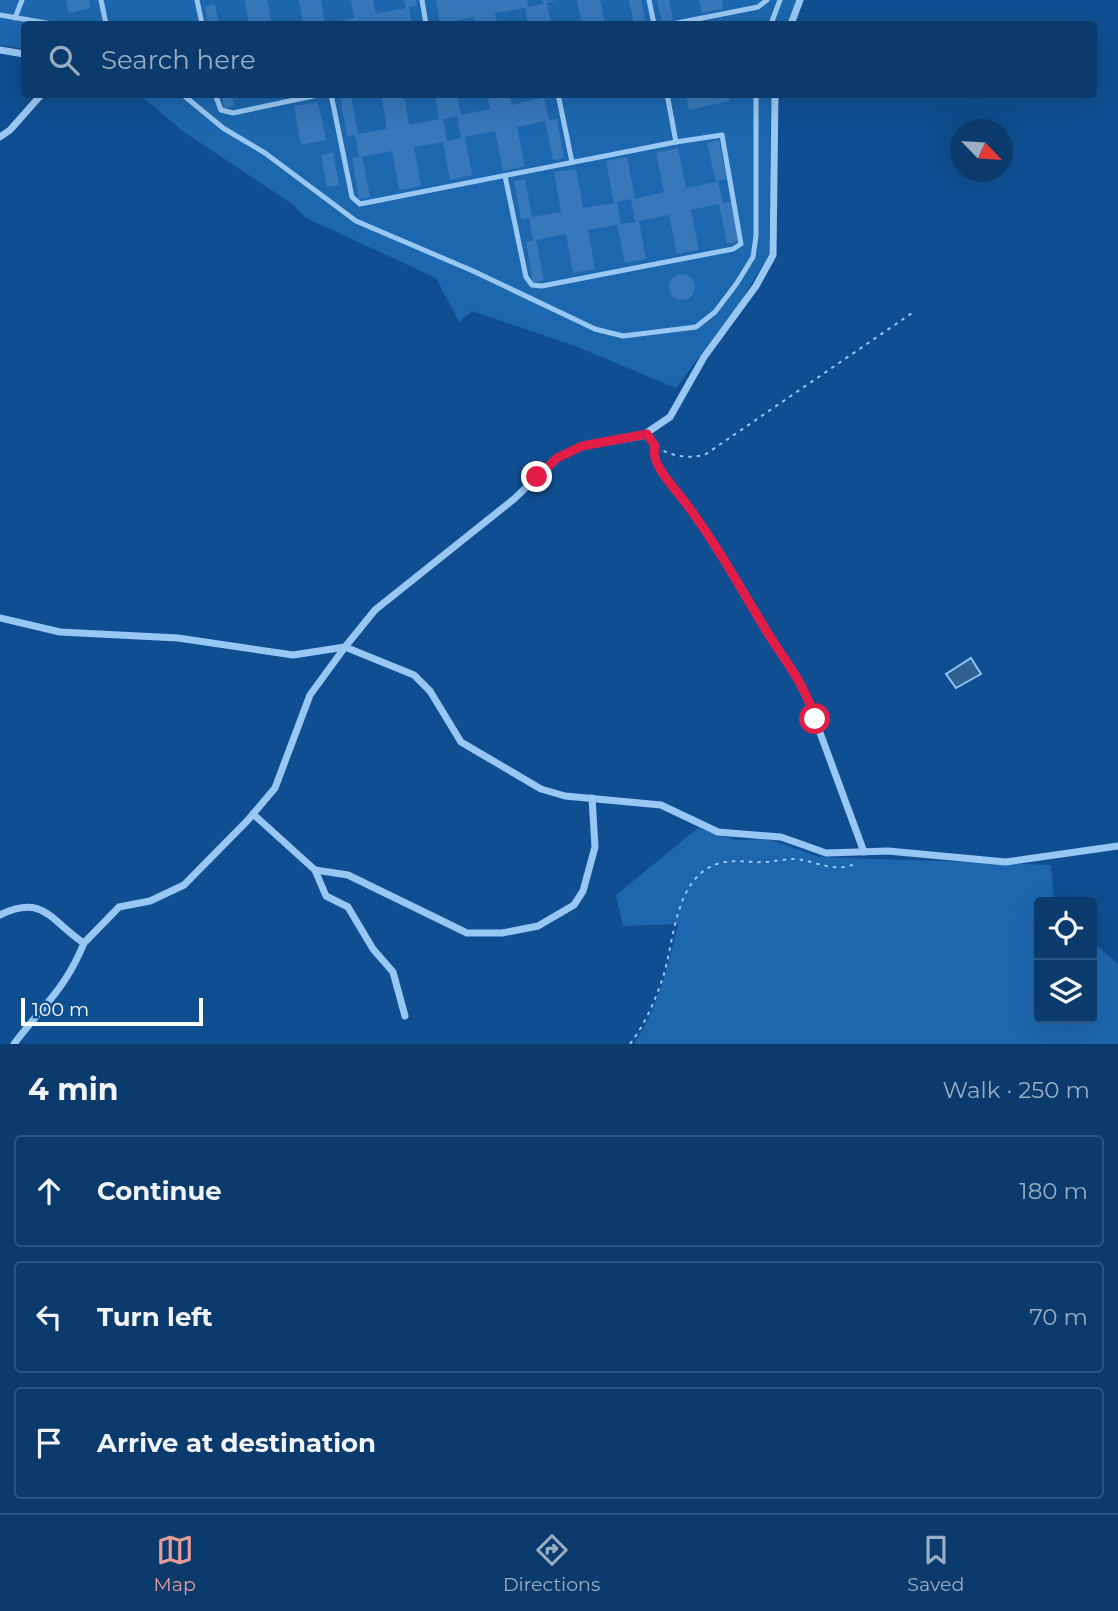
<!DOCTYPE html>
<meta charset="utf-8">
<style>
:root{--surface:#0b3b6d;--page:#194675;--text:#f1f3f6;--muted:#9aadc2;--line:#2b5580;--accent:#e69b98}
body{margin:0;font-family:Montserrat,sans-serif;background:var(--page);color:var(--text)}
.controls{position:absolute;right:21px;bottom:21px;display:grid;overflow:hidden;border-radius:7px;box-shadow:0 7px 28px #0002}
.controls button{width:63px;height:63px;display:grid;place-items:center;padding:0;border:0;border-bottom:2px solid var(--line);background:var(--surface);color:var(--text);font:35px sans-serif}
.compass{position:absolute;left:950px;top:119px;width:63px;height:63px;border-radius:50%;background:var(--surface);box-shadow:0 7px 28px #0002;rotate:115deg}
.scale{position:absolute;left:21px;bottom:18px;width:182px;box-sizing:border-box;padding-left:7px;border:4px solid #fff;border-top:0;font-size:19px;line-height:24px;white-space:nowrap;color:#fff;-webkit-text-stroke:5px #0f4f91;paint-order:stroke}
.stop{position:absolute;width:21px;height:21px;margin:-16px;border:5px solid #e11d48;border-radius:50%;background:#fff}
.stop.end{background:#e11d48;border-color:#fff;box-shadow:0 2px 7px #0008}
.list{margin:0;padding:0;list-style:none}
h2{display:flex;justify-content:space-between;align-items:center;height:91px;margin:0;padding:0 28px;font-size:30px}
h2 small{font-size:23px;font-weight:400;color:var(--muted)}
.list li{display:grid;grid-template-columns:46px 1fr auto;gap:21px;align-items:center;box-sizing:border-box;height:112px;margin:0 14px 14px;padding:0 14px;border:2px solid var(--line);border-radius:7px}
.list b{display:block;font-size:26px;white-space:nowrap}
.list em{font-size:23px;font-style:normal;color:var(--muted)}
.icon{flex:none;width:38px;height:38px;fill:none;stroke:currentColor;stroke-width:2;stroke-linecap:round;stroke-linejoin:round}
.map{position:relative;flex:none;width:1118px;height:1044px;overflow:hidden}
.search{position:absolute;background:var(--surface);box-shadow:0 7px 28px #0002;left:21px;right:21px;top:21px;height:77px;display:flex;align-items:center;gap:18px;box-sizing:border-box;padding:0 24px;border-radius:7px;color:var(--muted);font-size:26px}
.sheet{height:469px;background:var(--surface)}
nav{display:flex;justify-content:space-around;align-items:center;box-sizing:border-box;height:98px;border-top:2px solid var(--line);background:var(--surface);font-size:19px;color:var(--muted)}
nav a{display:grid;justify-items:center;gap:4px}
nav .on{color:var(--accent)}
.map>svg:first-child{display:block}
.green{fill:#1d67ae}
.water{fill:#326191;stroke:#8ac3f7;stroke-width:2}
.building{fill:#3778ba;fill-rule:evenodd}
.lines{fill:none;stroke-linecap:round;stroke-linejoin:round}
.path{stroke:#99c7f3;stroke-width:2;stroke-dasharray:3.5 5;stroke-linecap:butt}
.service{stroke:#99c7f3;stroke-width:5}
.minor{stroke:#99c7f3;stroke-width:7}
.route{stroke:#e11d48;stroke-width:9}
</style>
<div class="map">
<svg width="1118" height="1044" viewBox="0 0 1118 1044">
<rect width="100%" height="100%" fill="#0f4f91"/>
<g class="green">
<polygon points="0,0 796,0 787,24 24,24 24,49 0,45"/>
<polygon points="140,95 771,95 769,254 743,298 676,388 575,346 472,311 459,322 436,278 306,218 291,203 180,129"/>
<path d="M 698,828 L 735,840 L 769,839 L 819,857 L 1051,865 L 1054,902 L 1039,902 L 1039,1018 L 1092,1018 L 1092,941 L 1118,964 L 1118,1044 L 634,1044 C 658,1007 668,967 678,924 L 623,926 L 616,895 Z"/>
</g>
<polygon class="water" points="971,658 981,674 956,688 946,674"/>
<g class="building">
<polygon points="66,0 89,0 91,8 69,13"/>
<polygon points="245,0 267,0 272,24 249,24"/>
<polygon points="299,0 321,0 325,24 303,24"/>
<polygon points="351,0 373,0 376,14 406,8 404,0 416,0 417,5 409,7 412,24 331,24 354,18"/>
<polygon points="436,0 527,0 528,7 543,4 542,0 557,1 547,3 551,24 528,24 525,8 495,13 497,24 475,24 474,17 440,24"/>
<polygon points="577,0 600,0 605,24 582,24"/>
<polygon points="629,0 641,0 646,24 634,24"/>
<polygon points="657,0 669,0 673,20 662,22"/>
<polygon points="699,0 722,0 723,9 702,13"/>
<polygon points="215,4 219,24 208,24 205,7"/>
<polygon points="221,94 232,94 234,106 224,108"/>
<path d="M 381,94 L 404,94 L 409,125 L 439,119 L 435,94 L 457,94 L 461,115 L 490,109 L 487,94 L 509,94 L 512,105 L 542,98 L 541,94 L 554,94 L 544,98 L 549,120 L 557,119 L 564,158 L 553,160 L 545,121 L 517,127 L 525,166 L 503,171 L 495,131 L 465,137 L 472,175 L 450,180 L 443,142 L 414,147 L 421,186 L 399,190 L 392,151 L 362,157 L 370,197 L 359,199 L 352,158 L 359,157 L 355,135 L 347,136 L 340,97 L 351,95 L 358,134 L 387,129 ZM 457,116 L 461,138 L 447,141 L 443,119 Z"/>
<polygon points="686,94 729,94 730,101 689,110"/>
<polygon points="318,102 326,140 301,145 294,106"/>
<path d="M 719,140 L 727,179 L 718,181 L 723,203 L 731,202 L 738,241 L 727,244 L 719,204 L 691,210 L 699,250 L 677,254 L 669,215 L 639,221 L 646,259 L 625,263 L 617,225 L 588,230 L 595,269 L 573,273 L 566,234 L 536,240 L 544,280 L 533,282 L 526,242 L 533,240 L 529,218 L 521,219 L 514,181 L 525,179 L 532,217 L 561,212 L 554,172 L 576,169 L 583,208 L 614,203 L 606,161 L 627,157 L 635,199 L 664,192 L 656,153 L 678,148 L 686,188 L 716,182 L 707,143 ZM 631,199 L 635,222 L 621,224 L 617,202 Z"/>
<polygon points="333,152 339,185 327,187 321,155"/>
<circle cx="682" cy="287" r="13"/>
</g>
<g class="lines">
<g class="path">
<polyline points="653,443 659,468 710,532 763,626 807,691 813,711"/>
<path d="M 656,447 C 671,456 690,460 706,454 L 915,311"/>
<path d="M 630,1044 C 645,1024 655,1001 663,977 C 675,940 674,876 720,863 C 735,859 748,863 763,862 C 773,862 784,859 795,859 C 817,861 835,874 857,863"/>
</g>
<g class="service">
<polyline points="101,0 106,24"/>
<polyline points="197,0 202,24"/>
<polyline points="422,0 426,24"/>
<polyline points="649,0 654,24"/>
<polyline points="0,15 52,24"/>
<polyline points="15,18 22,0"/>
<polyline points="672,24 758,7 767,0"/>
<polyline points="771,24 780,0"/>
<polyline points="182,94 223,128 265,153 356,221 473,271 595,329 623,336 696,327 715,312 737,283 753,257 756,236 756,94"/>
<polyline points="215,94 221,110 233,113 323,94"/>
<polyline points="331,94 352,197 360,204 676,142 722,135 741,244 733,249 542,286 532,285 526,277 505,176"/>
<polyline points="558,94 572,162"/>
<polyline points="667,94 676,142"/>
</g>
<g class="minor">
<polyline points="791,24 800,0"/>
<polyline points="0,50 24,54"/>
<polyline points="0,137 10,130 42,94"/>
<polyline points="0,618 60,632 178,638 293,655 345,647 375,610 514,499 557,458 582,446 642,436 670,417 704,357 756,286 773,255 775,94"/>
<polyline points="815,719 864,852"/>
<polyline points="253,814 315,870 348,875 467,933 502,933 538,926 574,905 583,891 595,847 592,798"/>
<polyline points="315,870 326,896 348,907 373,949 393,972 405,1016"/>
<path d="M 0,915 C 45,893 52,923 84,943 L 119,907 L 150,901 L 184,885 L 248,820 L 275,788 L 310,695 L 345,647 L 414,675 L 430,691 L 461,742 L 541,789 L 565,796 L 661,805 L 718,832 L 781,837 L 826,853 L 888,851 L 1006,862 L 1118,846"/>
<path d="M 14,1044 C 43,1005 65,990 84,943"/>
</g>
</g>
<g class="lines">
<path class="route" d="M 537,477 L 557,458 L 582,446 L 647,434 L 655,446 C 650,463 671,484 681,497 C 713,538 736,581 763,625 C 782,658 804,681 815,719"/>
</g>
</svg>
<div class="controls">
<button><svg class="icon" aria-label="locate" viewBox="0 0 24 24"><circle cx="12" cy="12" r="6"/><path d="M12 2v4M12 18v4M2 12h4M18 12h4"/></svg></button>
<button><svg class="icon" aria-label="layers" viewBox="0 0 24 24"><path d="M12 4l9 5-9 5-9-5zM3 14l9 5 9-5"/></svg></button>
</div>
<svg class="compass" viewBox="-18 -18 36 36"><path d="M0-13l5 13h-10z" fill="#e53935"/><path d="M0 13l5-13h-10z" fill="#9aadc2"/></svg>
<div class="scale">100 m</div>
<div class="stop" style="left:815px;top:719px"></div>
<div class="stop end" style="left:537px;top:477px"></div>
<div class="search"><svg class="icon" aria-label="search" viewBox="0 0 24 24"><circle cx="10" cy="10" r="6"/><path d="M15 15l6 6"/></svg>Search here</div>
</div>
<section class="sheet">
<h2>4 min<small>Walk · 250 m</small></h2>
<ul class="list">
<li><svg class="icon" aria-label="ahead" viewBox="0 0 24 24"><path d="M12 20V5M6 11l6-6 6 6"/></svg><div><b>Continue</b></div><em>180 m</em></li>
<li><svg class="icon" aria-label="left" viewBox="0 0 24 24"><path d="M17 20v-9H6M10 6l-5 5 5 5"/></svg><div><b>Turn left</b></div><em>70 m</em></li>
<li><svg class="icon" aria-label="arrive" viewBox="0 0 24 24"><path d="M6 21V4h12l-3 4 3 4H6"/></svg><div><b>Arrive at destination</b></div></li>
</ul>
</section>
<nav>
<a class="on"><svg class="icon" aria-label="map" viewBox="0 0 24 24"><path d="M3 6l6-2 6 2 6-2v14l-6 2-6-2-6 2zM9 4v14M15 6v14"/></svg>Map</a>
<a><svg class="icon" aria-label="directions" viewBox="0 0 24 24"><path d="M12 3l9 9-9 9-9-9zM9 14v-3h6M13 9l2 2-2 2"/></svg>Directions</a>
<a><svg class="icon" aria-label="saved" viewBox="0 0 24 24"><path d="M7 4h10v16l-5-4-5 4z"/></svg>Saved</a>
</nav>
